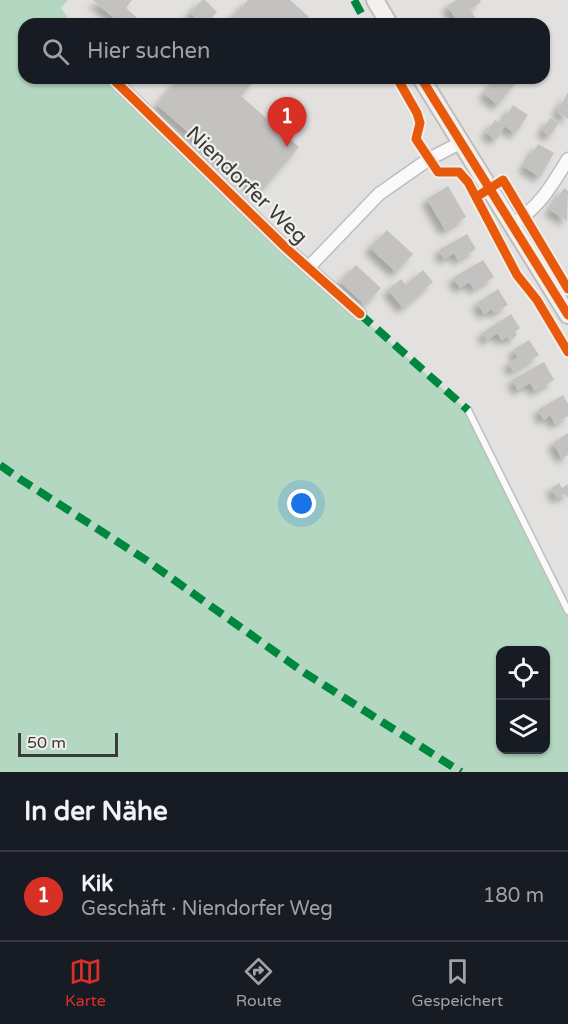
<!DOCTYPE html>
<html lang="de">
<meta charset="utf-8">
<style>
:root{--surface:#171b24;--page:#20242c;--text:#f1f3f6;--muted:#9ea1a6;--line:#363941;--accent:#d93025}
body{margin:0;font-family:"Varela Round",sans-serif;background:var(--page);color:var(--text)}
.controls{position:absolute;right:18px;bottom:18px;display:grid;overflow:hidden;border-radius:12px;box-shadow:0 2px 4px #0004}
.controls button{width:54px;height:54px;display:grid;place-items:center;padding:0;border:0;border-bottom:2px solid var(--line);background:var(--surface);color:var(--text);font:30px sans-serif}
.scale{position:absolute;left:18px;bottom:15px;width:100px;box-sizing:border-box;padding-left:6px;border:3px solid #3a3a39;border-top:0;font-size:16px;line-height:21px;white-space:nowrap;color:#3a3a39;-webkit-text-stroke:4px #f1efec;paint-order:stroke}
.you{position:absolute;left:302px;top:504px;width:21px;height:21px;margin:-15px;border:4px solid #fff;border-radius:50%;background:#1a73e8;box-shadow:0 0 0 9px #1a73e833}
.badge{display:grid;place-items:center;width:39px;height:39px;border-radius:50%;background:var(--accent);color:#fff;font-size:20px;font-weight:700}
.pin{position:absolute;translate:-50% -50px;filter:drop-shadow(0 2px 3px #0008)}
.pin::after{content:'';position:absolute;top:32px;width:21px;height:18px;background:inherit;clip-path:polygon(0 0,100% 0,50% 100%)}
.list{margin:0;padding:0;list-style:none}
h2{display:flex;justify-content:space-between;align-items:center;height:78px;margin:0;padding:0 24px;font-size:26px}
h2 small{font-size:20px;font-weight:400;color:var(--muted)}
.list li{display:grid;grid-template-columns:39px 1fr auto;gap:18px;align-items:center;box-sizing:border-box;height:90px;padding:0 24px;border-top:2px solid var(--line)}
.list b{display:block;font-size:22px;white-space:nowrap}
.list p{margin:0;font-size:20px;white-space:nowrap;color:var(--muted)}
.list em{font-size:20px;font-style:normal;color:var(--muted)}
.icon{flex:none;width:33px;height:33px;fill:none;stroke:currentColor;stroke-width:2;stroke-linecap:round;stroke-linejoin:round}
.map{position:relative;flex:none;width:568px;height:772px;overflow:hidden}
.search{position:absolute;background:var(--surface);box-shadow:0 2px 4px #0004;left:18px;right:18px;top:18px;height:66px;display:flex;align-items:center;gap:15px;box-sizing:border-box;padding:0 21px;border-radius:18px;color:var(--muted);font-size:22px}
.sheet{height:168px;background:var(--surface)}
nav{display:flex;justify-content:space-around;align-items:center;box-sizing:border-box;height:84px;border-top:2px solid var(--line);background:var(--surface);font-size:16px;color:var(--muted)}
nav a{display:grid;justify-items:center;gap:3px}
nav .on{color:var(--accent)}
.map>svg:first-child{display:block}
.green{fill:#b3d7c0;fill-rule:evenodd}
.building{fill:#c3c2c1;filter:url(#shadow)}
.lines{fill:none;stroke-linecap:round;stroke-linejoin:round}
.lane-casing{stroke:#bfbebd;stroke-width:9}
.street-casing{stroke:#bfbebd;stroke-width:15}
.secondary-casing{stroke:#bfbebd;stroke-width:20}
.lane{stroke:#fbfafa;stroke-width:6}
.street{stroke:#fbfafa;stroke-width:12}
.secondary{stroke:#f3f0ef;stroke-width:16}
.quiet{stroke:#00873e;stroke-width:8;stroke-dasharray:15 8;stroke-linecap:butt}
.cycleway-casing{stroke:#f1efec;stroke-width:13}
.cycleway{stroke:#e8590c;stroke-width:9}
.labels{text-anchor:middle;stroke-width:4.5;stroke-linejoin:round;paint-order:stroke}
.street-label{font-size:21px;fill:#3a3a39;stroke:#f1efec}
</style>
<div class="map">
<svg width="568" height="772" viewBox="0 0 568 772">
<defs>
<filter id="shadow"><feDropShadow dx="-5.5" dy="5.5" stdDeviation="3" flood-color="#0004"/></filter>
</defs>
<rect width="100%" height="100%" fill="#e2e1df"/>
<path class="green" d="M 0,0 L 68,0 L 61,8 L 72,24 L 24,24 L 24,78 L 112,78 L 284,249 L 467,410 L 568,612 L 568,772 L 0,772 ZM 500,650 L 546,650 L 546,750 L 500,750 Z"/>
<g class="building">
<polygon points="93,0 132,0 126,8 142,22 140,24 121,24"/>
<polygon points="202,0 205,0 217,12 206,24 202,24 190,13"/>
<polygon points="248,0 290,0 309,17 303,24 227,24"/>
<polygon points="456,0 480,0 481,2 470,10 477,20 471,24 465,24 460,18 457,20 447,6"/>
<polygon points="180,78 256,78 241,96 299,147 259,194 157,105"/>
<polygon points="497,78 519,78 498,105 484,94"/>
<polygon points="568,92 568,119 557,112"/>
<polygon points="513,105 528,115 515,134 505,126 496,140 486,133 495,120 501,124"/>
<polygon points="550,118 559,123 550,136 542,131"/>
<polygon points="538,144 554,153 540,177 524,167"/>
<polygon points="448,186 466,217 445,230 427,199"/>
<polygon points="564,188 568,191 567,221 550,210"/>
<polygon points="387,230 413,254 396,272 370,248"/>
<polygon points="467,234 476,249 458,260 454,253 444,259 439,250"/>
<polygon points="483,260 494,277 474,289 469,282 460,288 453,278"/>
<polygon points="356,265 381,288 365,305 340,282"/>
<polygon points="423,270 433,282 403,308 388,290 401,279 406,285"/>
<polygon points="498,289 508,305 494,313 492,309 484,314 477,303"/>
<polygon points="511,314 520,328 515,332 517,335 511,340 508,336 502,340 497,333 487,340 482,333"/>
<polygon points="529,340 539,355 513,371 508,363 518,357 513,350"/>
<polygon points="544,362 554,380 535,391 530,383 518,390 512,380"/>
<polygon points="563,395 568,404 568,416 555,424 550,415 544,420 538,410"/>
<polygon points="568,433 568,455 562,458 553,443"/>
<polygon points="559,483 562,488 568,484 568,498 565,494 557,498 551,488"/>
</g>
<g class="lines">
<defs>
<polyline id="lane" points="468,410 568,611"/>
<g id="street">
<polyline points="112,78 286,248 360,314"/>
<path d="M 512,225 C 541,205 550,188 568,159"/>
<polyline points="308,268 379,194 429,159 460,143"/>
</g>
<g id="secondary">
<polyline points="375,0 389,24"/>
<polyline points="421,78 568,315"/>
</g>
</defs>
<use href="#lane" class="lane-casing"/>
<use href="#street" class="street-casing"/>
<use href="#secondary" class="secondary-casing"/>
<use href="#lane" class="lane"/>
<use href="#street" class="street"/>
<use href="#secondary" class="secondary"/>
<g class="quiet">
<polyline points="354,0 367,24"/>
<polyline points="360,314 468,410"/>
<polyline points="0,465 20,479 146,560 302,671 461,772"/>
</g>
<defs>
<g id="cycleway">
<polyline points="112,78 286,248 360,314"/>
<polyline points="397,78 417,113 420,123 416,139 438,172 459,172 468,182 517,275 537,300 568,352"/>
<polyline points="421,78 568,315"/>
<polyline points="481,194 503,180 568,289"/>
</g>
</defs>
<use href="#cycleway" class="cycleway-casing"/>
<use href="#cycleway" class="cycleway"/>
</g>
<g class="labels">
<g class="street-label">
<text transform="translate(247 185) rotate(44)" y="7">Niendorfer Weg</text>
</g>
</g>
</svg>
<div class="controls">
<button><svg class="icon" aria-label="locate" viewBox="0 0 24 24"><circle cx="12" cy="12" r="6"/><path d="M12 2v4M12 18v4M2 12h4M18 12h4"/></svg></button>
<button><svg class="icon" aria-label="layers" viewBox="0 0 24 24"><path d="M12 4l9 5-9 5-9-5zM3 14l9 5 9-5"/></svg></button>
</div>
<div class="scale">50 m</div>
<div class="you"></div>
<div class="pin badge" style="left:287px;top:147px">1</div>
<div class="search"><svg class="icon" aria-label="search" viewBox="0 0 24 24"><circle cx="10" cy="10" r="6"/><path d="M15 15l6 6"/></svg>Hier suchen</div>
</div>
<section class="sheet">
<h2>In der Nähe<small></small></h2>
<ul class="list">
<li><span class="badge">1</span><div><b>Kik</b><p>Geschäft · Niendorfer Weg</p></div><em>180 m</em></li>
</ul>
</section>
<nav>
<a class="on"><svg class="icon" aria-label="map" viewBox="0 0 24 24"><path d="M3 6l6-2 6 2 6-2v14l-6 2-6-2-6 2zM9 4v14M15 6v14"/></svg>Karte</a>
<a><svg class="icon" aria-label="directions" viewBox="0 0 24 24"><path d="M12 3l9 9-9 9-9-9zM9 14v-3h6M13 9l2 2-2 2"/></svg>Route</a>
<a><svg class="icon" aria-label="saved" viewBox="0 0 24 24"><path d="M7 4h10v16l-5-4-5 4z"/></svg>Gespeichert</a>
</nav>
